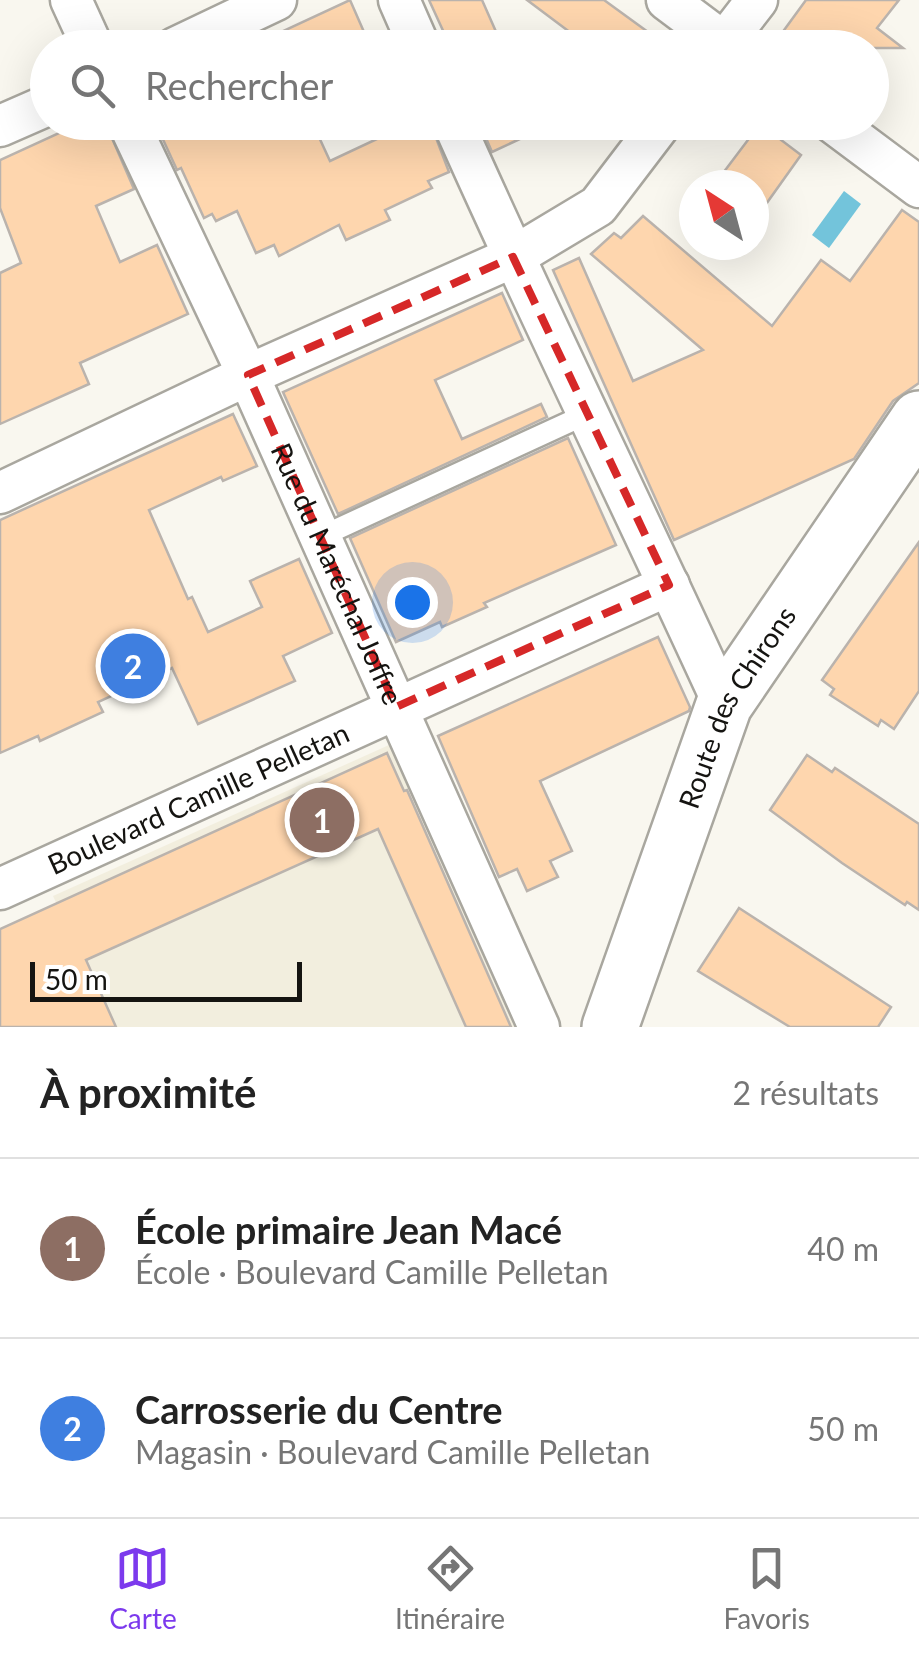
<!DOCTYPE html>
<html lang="fr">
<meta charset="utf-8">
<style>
:root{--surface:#fff;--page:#f6f6f6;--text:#222;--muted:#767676;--line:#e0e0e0;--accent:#7c3aed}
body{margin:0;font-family:Lato,sans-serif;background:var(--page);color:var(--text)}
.compass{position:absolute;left:679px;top:170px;width:90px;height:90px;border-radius:50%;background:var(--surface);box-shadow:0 10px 40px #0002;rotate:324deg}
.scale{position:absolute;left:30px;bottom:25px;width:272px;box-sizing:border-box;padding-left:10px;border:5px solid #151411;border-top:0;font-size:28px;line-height:35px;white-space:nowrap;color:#151411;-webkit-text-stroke:8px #fff;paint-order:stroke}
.you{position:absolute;left:412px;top:602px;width:35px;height:35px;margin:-25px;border:8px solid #fff;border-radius:50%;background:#1a73e8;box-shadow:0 0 0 15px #1a73e833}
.badge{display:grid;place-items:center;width:65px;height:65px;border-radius:50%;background:var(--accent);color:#fff;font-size:32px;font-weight:700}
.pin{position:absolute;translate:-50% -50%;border:5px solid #fff;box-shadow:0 2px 10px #0006}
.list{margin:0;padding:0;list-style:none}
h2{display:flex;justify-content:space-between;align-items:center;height:130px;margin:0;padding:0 40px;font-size:42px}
h2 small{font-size:32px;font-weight:400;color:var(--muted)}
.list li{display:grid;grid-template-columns:65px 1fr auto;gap:30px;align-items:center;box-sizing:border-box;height:180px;padding:0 40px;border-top:2px solid var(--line)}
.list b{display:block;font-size:38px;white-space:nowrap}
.list p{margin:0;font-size:32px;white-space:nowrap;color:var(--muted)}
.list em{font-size:32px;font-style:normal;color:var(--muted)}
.icon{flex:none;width:55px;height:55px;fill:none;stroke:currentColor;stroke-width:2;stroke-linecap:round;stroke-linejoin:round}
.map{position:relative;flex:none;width:919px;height:1027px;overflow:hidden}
.search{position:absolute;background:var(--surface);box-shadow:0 10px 40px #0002;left:30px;right:30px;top:30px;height:110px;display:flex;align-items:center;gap:25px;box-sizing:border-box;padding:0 35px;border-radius:55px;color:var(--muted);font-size:38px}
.sheet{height:490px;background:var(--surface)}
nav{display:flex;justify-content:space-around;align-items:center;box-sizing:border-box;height:140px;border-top:2px solid var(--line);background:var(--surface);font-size:28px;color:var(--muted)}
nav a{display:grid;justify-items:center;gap:5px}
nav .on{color:var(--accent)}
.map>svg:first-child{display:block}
.built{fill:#f2eede}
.water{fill:#73c4db}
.building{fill:#fed6ae;stroke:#bab3ad;stroke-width:2.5}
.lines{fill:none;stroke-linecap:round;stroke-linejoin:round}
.lane-casing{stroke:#a9a79f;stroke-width:25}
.street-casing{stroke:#a9a79f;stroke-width:45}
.secondary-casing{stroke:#a9a79f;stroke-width:60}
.lane{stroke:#fff;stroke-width:20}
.street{stroke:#fff;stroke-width:40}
.secondary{stroke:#fff;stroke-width:55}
.marked{fill:none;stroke:#d62828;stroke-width:8;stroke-dasharray:20 12;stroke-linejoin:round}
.labels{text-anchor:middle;stroke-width:10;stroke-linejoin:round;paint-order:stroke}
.street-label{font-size:28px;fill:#151411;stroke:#fff}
</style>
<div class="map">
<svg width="919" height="1027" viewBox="0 0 919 1027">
<rect width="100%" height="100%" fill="#f9f7ef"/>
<polygon class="built" points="389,745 517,1027 114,1027 53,896"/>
<polygon class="water" points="844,191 861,204 829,248 812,235"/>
<g class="building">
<polygon points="350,0 371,48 247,48"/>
<polygon points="429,0 482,0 497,34 469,48 451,48"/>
<polygon points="527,0 604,0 670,48 591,48"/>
<polygon points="806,0 899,0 877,28 903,48 771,48"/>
<polygon points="83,122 105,122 134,189 96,206 120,262 157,245 188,314 80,363 89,384 0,424 0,273 21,263 0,208 0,160"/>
<polygon points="155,122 312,122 330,161 413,122 430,122 449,172 428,181 432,188 385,210 390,220 346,240 339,225 279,256 274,245 256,253 237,211 216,221 212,214 204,218 181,168 177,170"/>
<polygon points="479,122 556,122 492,152"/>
<polygon points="760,124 801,155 754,221 754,185 714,185"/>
<polygon points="902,210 919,222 919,383 893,401 854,459 674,540 553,270 579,258 633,381 703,350 591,254 614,233 621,238 643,216 772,326 821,260 850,281"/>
<polygon points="502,293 523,340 435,380 462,439 541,404 547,417 338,514 283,392"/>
<polygon points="233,414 257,466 223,481 221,477 149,510 188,599 192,597 208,632 262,607 250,581 299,559 332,633 283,656 295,681 198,724 172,668 98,702 103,712 40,741 38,736 0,753 0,520"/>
<polygon points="568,438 616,545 484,603 487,607 442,627 440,622 396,642 350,538"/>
<polygon points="919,542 919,691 894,729 881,720 878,726 830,695 834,689 822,680"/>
<polygon points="658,637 690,707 689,711 540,781 572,851 550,861 558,877 527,891 517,869 499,877 438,736"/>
<polygon points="387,753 404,791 407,790 511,1027 466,1027 378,829 86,960 116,1027 0,1027 0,929"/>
<polygon points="807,755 832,772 835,768 919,824 919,910 907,902 905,905 842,863 770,810"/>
<polygon points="739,908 891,1007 878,1027 790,1027 698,971"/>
</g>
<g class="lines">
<defs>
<polyline id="lane" points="320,537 589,413"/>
<g id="street">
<polyline points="71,0 93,48"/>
<polyline points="399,0 420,48"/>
<polyline points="667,0 731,48"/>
<polyline points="175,48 276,0"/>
<polyline points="720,48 757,0"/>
<path id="s1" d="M 128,122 L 248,375 L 539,1027"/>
<path d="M 453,122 C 540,318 635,510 724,705"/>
<polyline points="832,122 919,187"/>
<polyline points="0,126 48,105"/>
<polyline points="0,493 248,375 513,257 598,206 662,122"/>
<path id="s2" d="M 0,889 L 669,585"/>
</g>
<g id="secondary">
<path id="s3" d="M 610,1027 L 724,705 L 919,419"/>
</g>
</defs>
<use href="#lane" class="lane-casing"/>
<use href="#street" class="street-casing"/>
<use href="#secondary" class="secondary-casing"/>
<use href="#lane" class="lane"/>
<use href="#street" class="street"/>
<use href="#secondary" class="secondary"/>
</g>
<path class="marked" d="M 513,257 L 669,585 L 396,707 L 248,375 Z"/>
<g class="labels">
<g class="street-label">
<text dy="10" stroke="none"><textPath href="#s1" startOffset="498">Rue du Maréchal Joffre</textPath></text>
<text dy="10" stroke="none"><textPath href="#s3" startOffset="345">Route des Chirons</textPath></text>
<text dy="10" stroke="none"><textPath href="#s2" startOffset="218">Boulevard Camille Pelletan</textPath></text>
</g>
</g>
</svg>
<svg class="compass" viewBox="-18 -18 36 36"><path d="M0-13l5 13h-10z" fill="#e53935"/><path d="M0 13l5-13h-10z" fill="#767676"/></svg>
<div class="scale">50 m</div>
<div class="you"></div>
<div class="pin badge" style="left:322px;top:820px;background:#8d6e63">1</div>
<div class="pin badge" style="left:133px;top:666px;background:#3f7fe0">2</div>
<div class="search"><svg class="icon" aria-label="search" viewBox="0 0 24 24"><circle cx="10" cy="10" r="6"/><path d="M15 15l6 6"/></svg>Rechercher</div>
</div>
<section class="sheet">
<h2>À proximité<small>2 résultats</small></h2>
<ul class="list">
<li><span class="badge" style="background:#8d6e63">1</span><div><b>École primaire Jean Macé</b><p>École · Boulevard Camille Pelletan</p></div><em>40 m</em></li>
<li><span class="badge" style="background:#3f7fe0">2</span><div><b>Carrosserie du Centre</b><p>Magasin · Boulevard Camille Pelletan</p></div><em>50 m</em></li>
</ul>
</section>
<nav>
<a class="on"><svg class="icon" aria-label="map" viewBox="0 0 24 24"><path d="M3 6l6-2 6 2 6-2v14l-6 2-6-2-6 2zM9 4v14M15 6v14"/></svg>Carte</a>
<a><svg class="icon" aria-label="directions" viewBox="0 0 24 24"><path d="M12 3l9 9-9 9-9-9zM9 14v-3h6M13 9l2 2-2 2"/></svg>Itinéraire</a>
<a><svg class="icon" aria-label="saved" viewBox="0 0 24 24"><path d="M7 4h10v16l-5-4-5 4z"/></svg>Favoris</a>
</nav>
